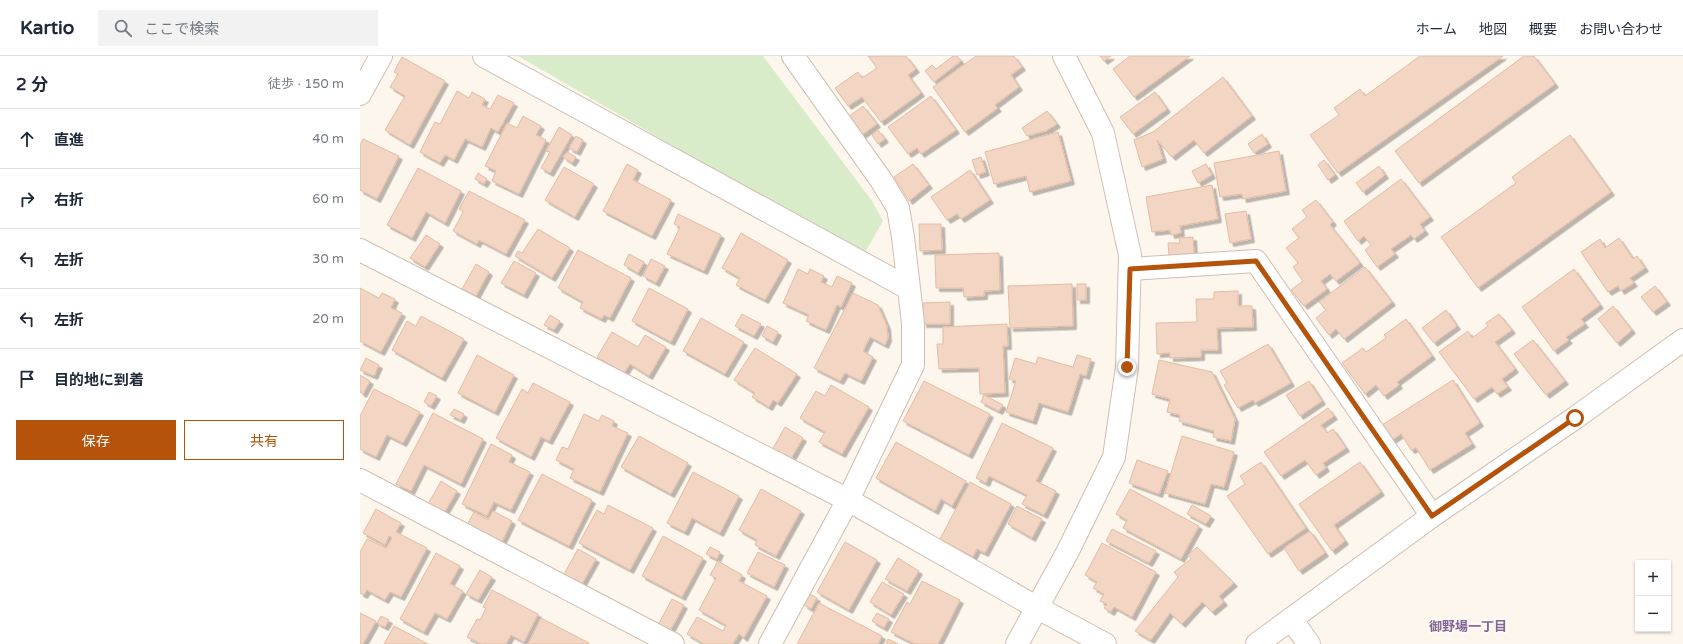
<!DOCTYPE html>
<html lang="ja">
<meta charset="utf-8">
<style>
:root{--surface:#fff;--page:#f2f2f3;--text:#1f2937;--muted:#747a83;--line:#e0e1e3;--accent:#b45309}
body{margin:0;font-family:"Varela Round","Noto Sans JP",sans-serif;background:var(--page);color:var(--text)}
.controls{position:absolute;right:12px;bottom:12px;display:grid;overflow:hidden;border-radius:0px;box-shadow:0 1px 3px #0004}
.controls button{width:36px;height:36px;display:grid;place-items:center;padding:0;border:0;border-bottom:1px solid var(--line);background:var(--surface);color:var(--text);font:20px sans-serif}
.stop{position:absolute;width:12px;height:12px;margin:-9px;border:3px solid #b45309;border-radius:50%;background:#fff}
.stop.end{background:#b45309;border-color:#fff;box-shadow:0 1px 4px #0008}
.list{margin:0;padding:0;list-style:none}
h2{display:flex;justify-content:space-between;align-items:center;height:52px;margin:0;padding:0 16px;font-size:17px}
h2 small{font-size:13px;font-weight:400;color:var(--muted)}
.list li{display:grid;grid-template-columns:26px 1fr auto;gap:12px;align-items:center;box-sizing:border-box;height:60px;padding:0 16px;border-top:1px solid var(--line)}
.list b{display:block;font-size:15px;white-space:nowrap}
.list em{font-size:13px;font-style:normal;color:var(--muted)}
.actions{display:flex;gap:8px;padding:12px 16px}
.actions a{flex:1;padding:9px 0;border:1px solid var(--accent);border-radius:0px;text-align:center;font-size:14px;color:var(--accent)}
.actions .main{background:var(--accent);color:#fff}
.icon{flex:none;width:22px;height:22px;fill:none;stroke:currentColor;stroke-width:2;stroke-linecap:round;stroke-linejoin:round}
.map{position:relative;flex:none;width:1323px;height:588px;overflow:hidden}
header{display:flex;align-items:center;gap:24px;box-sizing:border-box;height:56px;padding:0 20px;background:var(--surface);border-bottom:1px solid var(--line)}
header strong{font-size:19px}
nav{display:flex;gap:22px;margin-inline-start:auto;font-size:14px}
.search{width:280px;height:36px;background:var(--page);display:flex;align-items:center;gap:10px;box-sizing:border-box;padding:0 14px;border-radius:0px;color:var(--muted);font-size:15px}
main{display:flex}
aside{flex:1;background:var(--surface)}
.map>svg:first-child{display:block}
.green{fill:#d8ecc9}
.building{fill:#f3d5c3;stroke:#e6bba3;filter:url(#shadow)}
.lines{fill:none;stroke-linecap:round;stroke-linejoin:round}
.minor-casing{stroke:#d1beb0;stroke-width:24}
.minor{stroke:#fff;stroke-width:22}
.route{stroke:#b45309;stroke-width:5}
.labels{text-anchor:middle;stroke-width:3.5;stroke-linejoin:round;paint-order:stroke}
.neighbourhood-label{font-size:13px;font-weight:bold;fill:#846695;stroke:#fffaf3}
</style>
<header>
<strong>Kartio</strong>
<div class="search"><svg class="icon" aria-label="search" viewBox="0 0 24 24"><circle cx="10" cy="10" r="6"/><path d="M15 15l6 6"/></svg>ここで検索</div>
<nav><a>ホーム</a><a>地図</a><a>概要</a><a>お問い合わせ</a></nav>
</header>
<main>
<aside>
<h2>2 分<small>徒歩 · 150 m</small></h2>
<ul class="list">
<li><svg class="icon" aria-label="ahead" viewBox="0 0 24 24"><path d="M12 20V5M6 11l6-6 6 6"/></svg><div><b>直進</b></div><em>40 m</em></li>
<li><svg class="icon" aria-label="right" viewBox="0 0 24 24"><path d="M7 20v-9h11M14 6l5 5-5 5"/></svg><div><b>右折</b></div><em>60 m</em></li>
<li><svg class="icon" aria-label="left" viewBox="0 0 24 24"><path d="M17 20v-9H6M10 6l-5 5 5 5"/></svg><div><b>左折</b></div><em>30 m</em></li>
<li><svg class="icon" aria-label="left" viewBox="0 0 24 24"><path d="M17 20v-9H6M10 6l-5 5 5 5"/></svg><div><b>左折</b></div><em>20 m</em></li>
<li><svg class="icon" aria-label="arrive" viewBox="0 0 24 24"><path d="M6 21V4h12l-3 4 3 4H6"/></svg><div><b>目的地に到着</b></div></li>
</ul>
<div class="actions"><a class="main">保存</a><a>共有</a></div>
</aside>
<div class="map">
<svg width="1323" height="588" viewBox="0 0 1323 588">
<defs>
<filter id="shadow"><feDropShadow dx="3.5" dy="3.5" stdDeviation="0" flood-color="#0004"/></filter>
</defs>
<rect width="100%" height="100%" fill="#fdf6ec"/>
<polygon class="green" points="158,0 403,0 512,145 523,165 503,200"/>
<g class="building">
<polygon points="508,0 546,0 556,13 548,19 561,37 521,66 502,41 488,50 475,32 498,16 502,22 517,12"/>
<polygon points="593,0 597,0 601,5 574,26 565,15 572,9 576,13"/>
<polygon points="616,0 654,0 662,11 651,19 659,31 635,49 638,52 605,76 573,31"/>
<polygon points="740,0 751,0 744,5"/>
<polygon points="770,0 830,0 774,41 753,13"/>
<polygon points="1060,0 1143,0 978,117 950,79 979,59 974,52 1000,33 1005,40"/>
<polygon points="1164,0 1174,0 1195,28 1059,127 1035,95"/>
<polygon points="42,1 85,25 50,89 25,74 45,40 30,31 38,18 34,16"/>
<polygon points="863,21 892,60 844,97 834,84 812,101 797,84 803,103 782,111 774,84 793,76"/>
<polygon points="97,35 109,42 112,36 125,43 122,49 130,53 138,39 154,47 138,76 131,72 122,91 105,83 94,104 85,99 80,107 60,96 75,66 80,68"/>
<polygon points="795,36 807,53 773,78 760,61"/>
<polygon points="571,40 596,74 561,98 557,92 548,98 528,71"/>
<polygon points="503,50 517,68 502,79 488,61"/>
<polygon points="687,55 697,68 686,75 667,80 662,72"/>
<polygon points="163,60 181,70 176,79 186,84 159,138 132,125 136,115 125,110 147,67 157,72"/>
<polygon points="199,71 212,79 190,117 181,112 190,96 186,95"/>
<polygon points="518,74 525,83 518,88 512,79"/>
<polygon points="698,76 711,125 670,136 666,120 634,128 625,96"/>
<polygon points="902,78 908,88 894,97 888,88"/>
<polygon points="1210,79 1251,136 1118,232 1081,181 1156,127 1152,121"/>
<polygon points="216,80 223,84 217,96 209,92"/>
<polygon points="3,83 39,100 17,143 0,134 0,89"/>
<polygon points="919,95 926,135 883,143 882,138 860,141 854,107"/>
<polygon points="207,96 216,101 212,107 203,101"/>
<polygon points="621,101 626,116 617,119 612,104"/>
<polygon points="964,104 975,119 968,124 958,109"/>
<polygon points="267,108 278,114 273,124 311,144 292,180 243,155"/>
<polygon points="553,108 569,129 549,145 534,121"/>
<polygon points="846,108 852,119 838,127 832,115"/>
<polygon points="1019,110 1025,119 1003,136 996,127"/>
<polygon points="204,111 234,128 215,161 185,144"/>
<polygon points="58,112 101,135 85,167 66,156 52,182 27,169"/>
<polygon points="610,114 630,144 601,163 597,158 587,164 571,141"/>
<polygon points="118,117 127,123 124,128 115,123"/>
<polygon points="1041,123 1070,161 1060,168 1065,175 1054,183 1051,179 1031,193 1035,198 1017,211 1005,194 1011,189 1004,180 998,185 984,165"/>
<polygon points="852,129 858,163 820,170 821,177 811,179 810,174 792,176 786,141"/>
<polygon points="109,135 165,164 146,198 119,184 117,188 93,175 103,156 99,153"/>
<polygon points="956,144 973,166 970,169 1000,207 976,225 970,218 961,225 967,233 944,250 931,234 943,225 933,211 938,207 926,192 939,182 932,173 947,161 942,154"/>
<polygon points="886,155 891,183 870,187 865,158"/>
<polygon points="318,158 361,179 344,215 307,198 320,171 314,168"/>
<polygon points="559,168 581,168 582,194 560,195"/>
<polygon points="178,173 210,192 192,222 155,200 158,195 162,197"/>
<polygon points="381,177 428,204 405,244 376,229 380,222 362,212"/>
<polygon points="66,179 80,188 65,211 50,202"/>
<polygon points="833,181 834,198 809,199 808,187 820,187 819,182"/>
<polygon points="1259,182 1273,203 1277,200 1285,212 1270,222 1274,227 1261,235 1258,230 1248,236 1221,196 1240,183 1245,192"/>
<polygon points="218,194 271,222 250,262 244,259 242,263 220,252 223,246 198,232"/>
<polygon points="639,197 640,234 624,235 624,240 604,241 603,232 576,232 575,199"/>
<polygon points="269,198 284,206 278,217 264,209"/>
<polygon points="291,203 305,210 296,227 283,220"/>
<polygon points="154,205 176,217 164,239 141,227"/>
<polygon points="116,208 129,216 116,240 102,233"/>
<polygon points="1005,211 1032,246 984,283 976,273 969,279 956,262 966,254 959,246"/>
<polygon points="438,213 448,218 450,213 464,220 461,226 472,231 477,220 492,227 481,251 477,249 466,274 446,265 449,259 423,247"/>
<polygon points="1214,213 1240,249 1221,263 1225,268 1206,281 1209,284 1194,295 1162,251"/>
<polygon points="712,228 713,270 650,272 648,230"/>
<rect x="717" y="228" width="9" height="16"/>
<polygon points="1295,230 1307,246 1293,256 1281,241"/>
<polygon points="0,232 19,242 22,237 35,243 31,252 42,257 21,296 0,285"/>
<polygon points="289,232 328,253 311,286 272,265"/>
<polygon points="878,235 878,250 892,250 893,271 857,272 858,294 841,294 841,301 810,302 810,297 797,298 796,267 837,266 836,243 854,243 854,236"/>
<polygon points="493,237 518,249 527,270 528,282 525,289 510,281 503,295 513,301 501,325 485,317 480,325 454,312"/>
<polygon points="590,246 590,268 563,268 563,247"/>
<polygon points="1253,250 1272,274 1257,287 1238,263"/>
<polygon points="1086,254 1097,270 1074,287 1062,272"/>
<polygon points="382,258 401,268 394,280 375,270"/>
<polygon points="1139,258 1152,274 1135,286 1155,313 1142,323 1148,331 1137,338 1132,331 1114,343 1079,296 1108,275 1112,282 1128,270 1126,267"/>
<polygon points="190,259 200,265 194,274 184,269"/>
<polygon points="61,260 104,283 82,322 32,294 47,265 56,270"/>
<polygon points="341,262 384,286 365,318 323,295"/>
<polygon points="1046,263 1072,300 1037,326 1039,329 1024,340 1016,329 1005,338 982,307 1003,292 1006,296 1026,282 1024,279"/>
<polygon points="647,268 648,290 643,290 645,337 620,338 619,312 579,313 577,288 583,288 583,271"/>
<polygon points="407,270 418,276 413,286 402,280"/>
<polygon points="252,276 278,291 285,279 306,291 289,320 270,308 264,317 237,301"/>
<polygon points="1173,284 1205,325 1186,339 1154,298"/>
<polygon points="908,288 931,327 895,347 893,344 878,352 864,329 867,327 860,315"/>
<polygon points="395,292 437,318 418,347 413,344 409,351 392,341 395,337 374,324"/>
<polygon points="117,299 154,319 135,356 98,337"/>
<polygon points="717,299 731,303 726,320 720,318 708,356 679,347 673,365 646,356 656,325 649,323 655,302 676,308 678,301 713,311"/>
<polygon points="6,302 19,309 14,320 0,314"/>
<polygon points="799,304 852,316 875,363 871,385 853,381 854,375 819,365 820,359 807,356 810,343 792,338"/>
<polygon points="0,319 10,325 3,338 0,336"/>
<polygon points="1093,324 1120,367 1105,377 1112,388 1070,414 1056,392 1051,394 1041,378 1032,384 1022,369"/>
<polygon points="564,325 630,358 609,399 543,365"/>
<polygon points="949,325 962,345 940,360 926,339"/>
<polygon points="173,327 210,346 189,385 181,381 171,401 136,382 162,333 168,337"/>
<polygon points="471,329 509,351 482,398 459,386 465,376 440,362 456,335 465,340"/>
<polygon points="14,333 60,356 43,387 27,379 16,401 0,393 0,360"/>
<polygon points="69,336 77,340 71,350 64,346"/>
<polygon points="624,339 643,349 639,355 621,346"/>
<polygon points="968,352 974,360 961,369 967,377 973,373 986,392 963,407 966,412 956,419 945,404 921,420 904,396"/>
<polygon points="94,353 104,358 101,364 90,359"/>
<polygon points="73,357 123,383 101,428 64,409 51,435 36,428"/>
<polygon points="224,358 239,365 242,359 254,365 252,370 268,377 240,436 210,422 214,413 196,404 202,391 208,393"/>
<polygon points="642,367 693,392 676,425 696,435 684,459 662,448 667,439 629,420 626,427 616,422"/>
<polygon points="425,371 443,382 429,406 411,396"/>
<polygon points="279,380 328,407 311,438 261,411"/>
<polygon points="822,380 874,396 864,431 851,428 845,448 805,437"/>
<polygon points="536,386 606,425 592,450 581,443 575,455 516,422"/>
<polygon points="131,388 152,399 149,406 170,416 151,454 134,446 127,460 102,448"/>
<polygon points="777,404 808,415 799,438 769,427"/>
<polygon points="901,406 946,472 908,498 867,440 885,428 880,420"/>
<polygon points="1000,406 1021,436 974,469 985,485 972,495 939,448"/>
<polygon points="333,416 379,440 360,477 332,462 325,476 307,467"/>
<polygon points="182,418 232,444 209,490 158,464"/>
<polygon points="81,425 97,435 84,457 68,448"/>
<polygon points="610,426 651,448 625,497 617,493 613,501 580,483"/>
<polygon points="401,433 441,455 416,500 395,489 397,484 379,474"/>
<polygon points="770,433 839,470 821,503 763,472 767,464 756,458"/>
<polygon points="248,449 293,472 270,514 219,487 237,454 244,458"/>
<polygon points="832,449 851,460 846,468 827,458"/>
<polygon points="657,450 682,463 672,482 648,468"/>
<polygon points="16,453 41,467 36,476 67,492 41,541 30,536 25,544 7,534 4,539 0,537 0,496 7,483 26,492 32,482 29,480 25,489 3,477"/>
<polygon points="133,455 152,465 141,488 106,471 114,456 128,464"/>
<polygon points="752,473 796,495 789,507 746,485"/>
<polygon points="950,475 965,497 939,515 924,492"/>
<polygon points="303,480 343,502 322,541 282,520"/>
<polygon points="485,486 517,504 489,554 457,536"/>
<polygon points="742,487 796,516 772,561 754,551 751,556 744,552 747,548 740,545 744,538 733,532 737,526 725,519"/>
<polygon points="350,491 360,496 357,503 346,498"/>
<polygon points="837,491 874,527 859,540 864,546 852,556 842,546 822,568 810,557 791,584 775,575 818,521 814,516 831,503 828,499"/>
<polygon points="218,493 236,503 222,528 204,518"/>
<polygon points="398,496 425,509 414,531 387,517"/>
<polygon points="76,497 100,510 90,528 103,535 87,563 75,557 64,576 40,563"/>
<polygon points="538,502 559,515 547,535 525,523"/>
<polygon points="358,505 382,519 379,525 407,540 384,582 379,578 373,588 344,588 327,578 337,561 363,575 366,569 339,554 356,522 350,519"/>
<polygon points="120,514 132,521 118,544 106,538"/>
<polygon points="562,525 600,544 578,588 555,588 531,576 547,546 550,548"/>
<polygon points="522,526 544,538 531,559 510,546"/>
<polygon points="132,534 178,558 164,586 151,579 146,588 121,588 107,581 117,563 120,564 126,552 123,551"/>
<polygon points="450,538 457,542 451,553 444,549"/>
<polygon points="312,543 324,549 309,577 297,571"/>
<polygon points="459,547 522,580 518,588 437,588"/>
<polygon points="0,557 16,565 3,588 0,588"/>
<polygon points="517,557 529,563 524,572 512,565"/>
<polygon points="21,560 29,564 25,571 17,567"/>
<polygon points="181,562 229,587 229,588 168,588"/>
<polygon points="34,570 68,588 24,588"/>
<polygon points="528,583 538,588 526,588"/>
</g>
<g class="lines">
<defs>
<g id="minor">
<polyline points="124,0 548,232"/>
<polyline points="0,38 21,0"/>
<polyline points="0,194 488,444 676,551 745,588"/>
<polyline points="770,213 896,205 1072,460"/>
<polyline points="0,424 313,588"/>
<polyline points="931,563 949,588"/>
<polyline points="410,588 488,444 553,309 553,267 543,181 538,152 521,124 433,0"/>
<polyline points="657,588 708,495 754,401 767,311 770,199 743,77 704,0"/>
<polyline points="897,588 1072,460 1215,362 1323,284"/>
</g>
</defs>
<use href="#minor" class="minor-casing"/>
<use href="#minor" class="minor"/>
</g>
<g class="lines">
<polyline class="route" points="767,311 770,213 896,205 1072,460 1215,362"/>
</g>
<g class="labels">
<g class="neighbourhood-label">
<text x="1108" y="575">御野場一丁目</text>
</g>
</g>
</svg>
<div class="controls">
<button>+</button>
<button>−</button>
</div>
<div class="stop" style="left:1215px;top:362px"></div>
<div class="stop end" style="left:767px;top:311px"></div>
</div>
</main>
